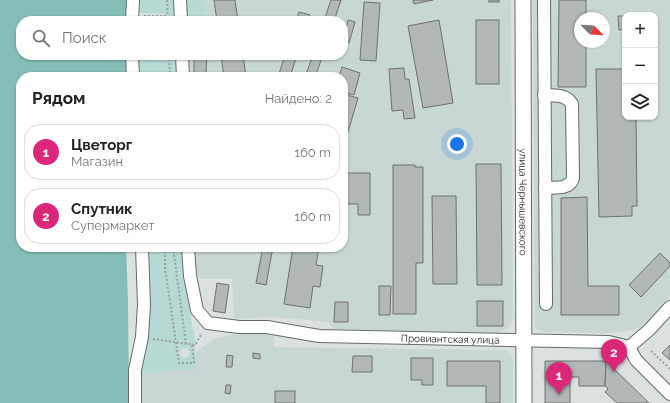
<!DOCTYPE html>
<html lang="ru">
<meta charset="utf-8">
<style>
:root{--surface:#fff;--page:#f6f6f6;--text:#222;--muted:#767676;--line:#e0e0e0;--accent:#db2777}
body{margin:0;font-family:Raleway,sans-serif;background:var(--page);color:var(--text)}
.controls{position:absolute;right:12px;top:12px;display:grid;overflow:hidden;border-radius:8px;box-shadow:0 1px 3px #0004}
.controls button{width:36px;height:36px;display:grid;place-items:center;padding:0;border:0;border-bottom:1px solid var(--line);background:var(--surface);color:var(--text);font:20px sans-serif}
.compass{position:absolute;left:574px;top:12px;width:36px;height:36px;border-radius:50%;background:var(--surface);box-shadow:0 1px 3px #0004;rotate:114deg}
.you{position:absolute;left:457px;top:144px;width:14px;height:14px;margin:-10px;border:3px solid #fff;border-radius:50%;background:#1a73e8;box-shadow:0 0 0 6px #1a73e833}
.badge{display:grid;place-items:center;width:26px;height:26px;border-radius:50%;background:var(--accent);color:#fff;font-size:13px;font-weight:700}
.pin{position:absolute;translate:-50% -33px;filter:drop-shadow(0 1px 2px #0008)}
.pin::after{content:'';position:absolute;top:21px;width:14px;height:12px;background:inherit;clip-path:polygon(0 0,100% 0,50% 100%)}
.list{margin:0;padding:0;list-style:none}
h2{display:flex;justify-content:space-between;align-items:center;height:52px;margin:0;padding:0 16px;font-size:17px}
h2 small{font-size:13px;font-weight:400;color:var(--muted)}
.list li{display:grid;grid-template-columns:26px 1fr auto;gap:12px;align-items:center;box-sizing:border-box;height:56px;margin:0 8px 8px;padding:0 8px;border:1px solid var(--line);border-radius:16px}
.list b{display:block;font-size:15px;white-space:nowrap}
.list p{margin:0;font-size:13px;white-space:nowrap;color:var(--muted)}
.list em{font-size:13px;font-style:normal;color:var(--muted)}
.icon{flex:none;width:22px;height:22px;fill:none;stroke:currentColor;stroke-width:2;stroke-linecap:round;stroke-linejoin:round}
.map{position:relative;flex:none;width:670px;height:403px;overflow:hidden}
.search{position:absolute;background:var(--surface);box-shadow:0 1px 3px #0004;left:16px;top:16px;width:332px;height:44px;display:flex;align-items:center;gap:10px;box-sizing:border-box;padding:0 14px;border-radius:16px;color:var(--muted);font-size:15px}
.panel{position:absolute;background:var(--surface);box-shadow:0 1px 3px #0004;left:16px;top:72px;width:332px;height:180px;border-radius:16px}
.map>svg:first-child{display:block}
.built{fill:#c8d7d4;fill-rule:evenodd}
.green{fill:#b7dad5;fill-rule:evenodd}
.water{fill:#84beb6}
.building{fill:#b2b8b7;stroke:#6d7271}
.lines{fill:none;stroke-linecap:round;stroke-linejoin:round}
.minor-casing{stroke:#666b6a;stroke-width:14}
.major-casing{stroke:#666b6a;stroke-width:17}
.path{stroke:#9ba09f;stroke-width:2;stroke-dasharray:2 2;stroke-linecap:butt}
.minor{stroke:#fff;stroke-width:12}
.major{stroke:#fff;stroke-width:15}
.labels{text-anchor:middle;stroke-width:3;stroke-linejoin:round;paint-order:stroke}
.street-label{font-size:10px;fill:#191b1b;stroke:#dbe1e0}
</style>
<div class="map">
<svg width="670" height="403" viewBox="0 0 670 403">
<rect width="100%" height="100%" fill="#dbe1e0"/>
<g class="built">
<polygon points="205,0 511,0 513,317 510,325 505,330 496,333 334,329 328,322 272,317 234,319 232,279 202,279 198,277 194,273 193,247 343,247 343,77 187,77 187,55 343,55 343,21 208,21"/>
<path d="M 533,0 L 670,0 L 670,296 L 646,322 L 640,327 L 631,330 L 612,333 L 544,332 L 538,330 L 535,326 ZM 625,15 L 655,15 L 655,117 L 625,117 ZM 580,18 L 604,18 L 604,42 L 580,42 Z"/>
<polygon points="235,334 273,334 274,347 506,350 511,355 513,360 513,403 142,403 141,375 177,369 196,370 196,352 215,339"/>
</g>
<g class="green">
<polygon points="140,0 176,0 177,21 164,21 164,14 140,13"/>
<polygon points="185,0 205,0 208,21 185,21"/>
<polygon points="164,55 178,55 178,77 138,77 138,57 164,57"/>
<path d="M 146,247 L 184,247 L 187,296 L 195,339 L 196,370 L 177,369 L 141,375 ZM 183,348 L 186,348 L 190,351 L 189,356 L 184,358 L 180,354 L 181,350 Z"/>
</g>
<polygon class="water" points="0,0 128,0 128,21 21,21 21,55 127,55 127,77 21,77 21,247 126,247 128,300 129,403 0,403"/>
<g class="building">
<polygon points="214,0 235,0 238,21 217,21"/>
<polygon points="331,0 341,0 334,21 324,21"/>
<polygon points="413,0 433,0 414,4"/>
<rect x="489" y="0" width="10" height="2"/>
<polygon points="559,0 586,0 586,18 580,18 580,42 586,42 586,87 558,87"/>
<polygon points="364,2 380,3 376,61 360,60"/>
<polygon points="299,12 310,15 308,21 296,21"/>
<polygon points="618,16 625,16 625,29 619,30"/>
<polygon points="348,20 355,22 349,43 343,41"/>
<polygon points="439,20 453,103 423,108 408,26"/>
<rect x="476" y="20" width="23" height="64"/>
<polygon points="194,55 207,55 206,73 194,73"/>
<polygon points="221,55 243,55 246,77 224,77"/>
<polygon points="285,55 297,55 290,77 278,77"/>
<polygon points="313,55 323,55 315,77 305,77"/>
<polygon points="342,67 360,73 354,95 343,92 343,77 339,77"/>
<polygon points="404,68 405,79 409,79 415,118 404,119 403,110 392,111 389,69"/>
<polygon points="596,69 625,69 625,117 636,117 637,206 632,206 632,216 599,217"/>
<polygon points="343,94 358,98 343,149"/>
<polygon points="476,164 501,164 502,285 477,285"/>
<polygon points="393,165 415,165 415,167 423,167 423,263 416,263 416,314 393,314"/>
<polygon points="347,173 370,173 370,215 358,215 358,204 347,204"/>
<polygon points="432,196 456,196 457,284 433,284"/>
<polygon points="587,197 588,286 619,286 619,315 561,315 561,198"/>
<polygon points="263,247 273,247 266,285 256,283"/>
<polygon points="293,247 319,247 316,265 323,266 320,287 313,286 310,308 284,304"/>
<polygon points="660,253 670,263 670,266 641,297 629,285"/>
<polygon points="217,283 229,285 225,313 213,311"/>
<polygon points="379,286 391,286 390,315 379,315"/>
<rect x="477" y="301" width="26" height="25"/>
<polygon points="335,302 348,302 348,322 334,322"/>
<polygon points="670,345 670,360 662,353"/>
<polygon points="253,353 260,354 260,359 253,358"/>
<polygon points="227,355 233,356 232,367 226,367"/>
<polygon points="353,356 372,356 372,372 352,372"/>
<polygon points="411,358 433,358 433,385 422,385 422,380 411,380"/>
<polygon points="447,361 500,361 500,403 486,403 486,386 447,386"/>
<polygon points="545,361 606,361 605,386 579,386 579,377 570,377 570,403 545,403"/>
<polygon points="606,361 649,403 617,403 605,392 608,389 605,386"/>
<polygon points="226,385 231,385 230,394 225,393"/>
<rect x="275" y="391" width="20" height="12"/>
</g>
<g class="lines">
<defs>
<g id="minor">
<polyline points="180,0 181,21"/>
<polyline points="544,0 546,304"/>
<polyline points="132,21 133,0"/>
<polyline points="132,55 133,77"/>
<polyline points="182,55 183,77"/>
<path d="M 544,95 C 555,96 566,94 572,104 L 573,178 C 570,190 555,187 545,188"/>
<path id="s1" d="M 188,247 L 190,276 L 197,310 L 208,323 L 239,327 L 267,327 L 319,336 L 609,342 L 629,347 L 636,360 L 670,394"/>
<polyline points="629,347 649,330 670,307"/>
<polyline points="135,403 135,370 142,337 144,305 142,247"/>
</g>
<g id="major">
<path id="s2" d="M 523,0 L 524,403"/>
</g>
</defs>
<use href="#minor" class="minor-casing"/>
<use href="#major" class="major-casing"/>
<g class="path">
<polyline points="167,0 168,21"/>
<polyline points="144,16 167,16"/>
<polyline points="169,55 170,77"/>
<polyline points="165,247 165,268 179,363 194,363 192,344"/>
<polyline points="173,247 186,344"/>
<polyline points="153,339 195,345 202,333"/>
<polyline points="651,351 670,369"/>
</g>
<use href="#minor" class="minor"/>
<use href="#major" class="major"/>
</g>
<g class="labels">
<g class="street-label">
<text dy="4" stroke="none"><textPath href="#s2" startOffset="202">улица Чернышевского</textPath></text>
<text dy="4" stroke="none"><textPath href="#s1" startOffset="324">Провиантская улица</textPath></text>
</g>
</g>
</svg>
<div class="controls">
<button>+</button>
<button>−</button>
<button><svg class="icon" aria-label="layers" viewBox="0 0 24 24"><path d="M12 4l9 5-9 5-9-5zM3 14l9 5 9-5"/></svg></button>
</div>
<svg class="compass" viewBox="-18 -18 36 36"><path d="M0-13l5 13h-10z" fill="#e53935"/><path d="M0 13l5-13h-10z" fill="#767676"/></svg>
<div class="you"></div>
<div class="pin badge" style="left:559px;top:395px">1</div>
<div class="pin badge" style="left:614px;top:372px">2</div>
<div class="search"><svg class="icon" aria-label="search" viewBox="0 0 24 24"><circle cx="10" cy="10" r="6"/><path d="M15 15l6 6"/></svg>Поиск</div>
<section class="panel">
<h2>Рядом<small>Найдено: 2</small></h2>
<ul class="list">
<li><span class="badge">1</span><div><b>Цветорг</b><p>Магазин</p></div><em>160 m</em></li>
<li><span class="badge">2</span><div><b>Спутник</b><p>Супермаркет</p></div><em>160 m</em></li>
</ul>
</section>
</div>
